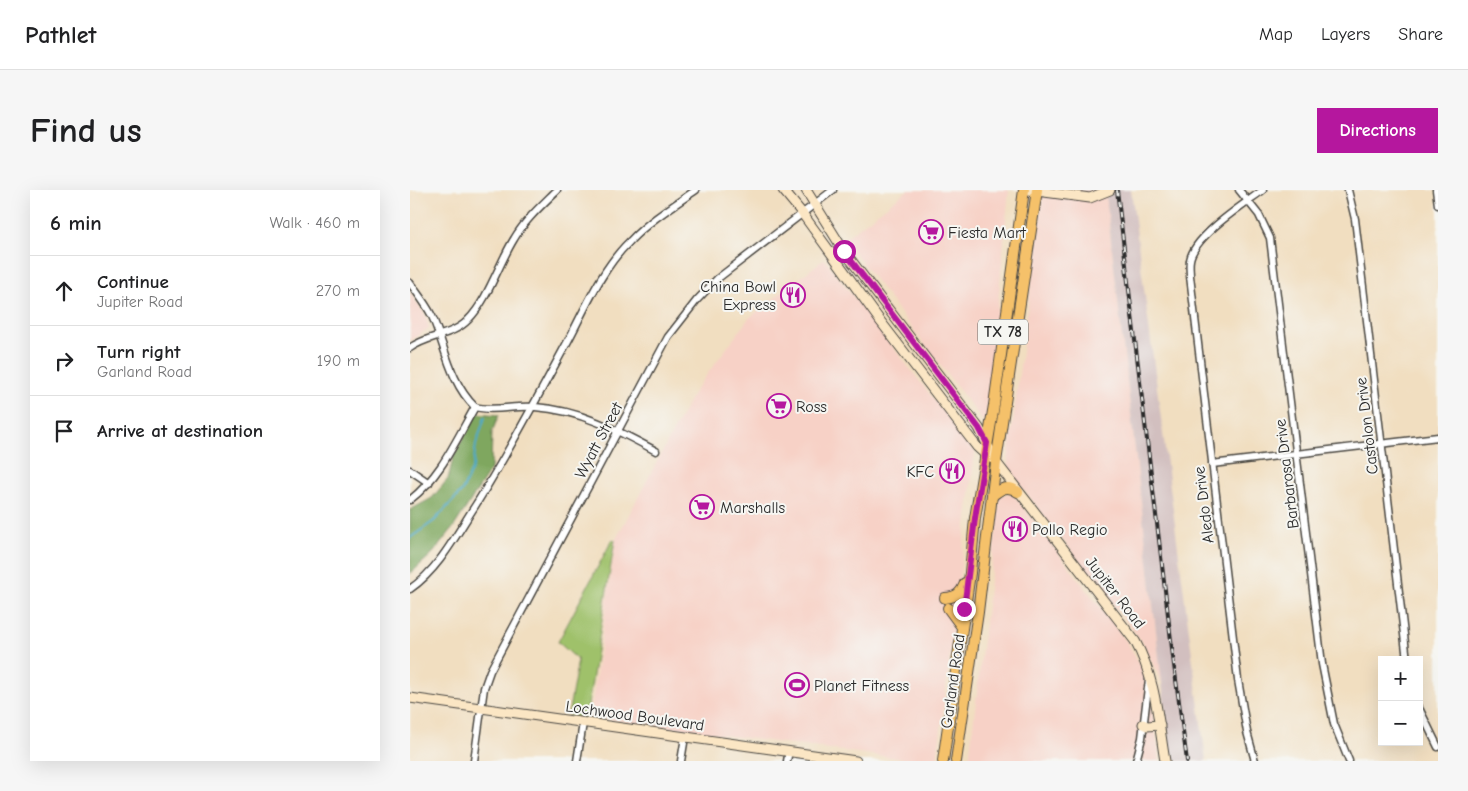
<!DOCTYPE html>
<meta charset="utf-8">
<style>
:root{--surface:#fff;--page:#f6f6f6;--text:#202124;--muted:#757577;--line:#e0e0e0;--accent:#b5179e}
body{margin:0;font-family:"Comic Neue",sans-serif;background:var(--page);color:var(--text)}
.controls{position:absolute;right:15px;bottom:15px;display:grid;overflow:hidden;border-radius:0px;box-shadow:0 5px 20px #0002}
.controls button{width:45px;height:45px;display:grid;place-items:center;padding:0;border:0;border-bottom:1px solid var(--line);background:var(--surface);color:var(--text);font:25px sans-serif}
.stop{position:absolute;width:15px;height:15px;margin:-11px;border:4px solid #b5179e;border-radius:50%;background:#fff}
.stop.end{background:#b5179e;border-color:#fff;box-shadow:0 1px 5px #0008}
.list{margin:0;padding:0;list-style:none}
h2{display:flex;justify-content:space-between;align-items:center;height:65px;margin:0;padding:0 20px;font-size:21px}
h2 small{font-size:16px;font-weight:400;color:var(--muted)}
.list li{display:grid;grid-template-columns:32px 1fr auto;gap:15px;align-items:center;box-sizing:border-box;height:70px;padding:0 20px;border-top:1px solid var(--line)}
.list b{display:block;font-size:19px;white-space:nowrap}
.list p{margin:0;font-size:16px;white-space:nowrap;color:var(--muted)}
.list em{font-size:16px;font-style:normal;color:var(--muted)}
.icon{flex:none;width:28px;height:28px;fill:none;stroke:currentColor;stroke-width:2;stroke-linecap:round;stroke-linejoin:round}
.map{position:relative;flex:none;width:1028px;height:571px;overflow:hidden;border-radius:0px}
header{display:flex;align-items:center;gap:30px;box-sizing:border-box;height:70px;padding:0 25px;background:var(--surface);border-bottom:1px solid var(--line)}
header strong{font-size:24px}
nav{display:flex;gap:28px;margin-inline-start:auto;font-size:18px}
.intro{display:flex;align-items:center;justify-content:space-between;box-sizing:border-box;height:120px;padding:0 30px}
h1{margin:0;font-size:35px}
.button{padding:12px 22px;border-radius:0px;background:var(--accent);color:#fff;font-size:18px;font-weight:700}
main{display:flex;gap:30px;padding:0 30px}
aside{flex:1;background:var(--surface);border-radius:0px;box-shadow:0 5px 20px #0002}
.map>svg:first-child{display:block}
.built{fill:#f7d1c6}
.industrial{fill:#d2bfbf}
.green{fill:#9fc16a;stroke:#65764a}
.forest{fill:#7fa75e;stroke:#556944}
.lines{fill:none;stroke-linecap:round;stroke-linejoin:round}
.stream{stroke:#4baaca;stroke-width:2}
.street-casing{stroke:#494641;stroke-width:9}
.secondary-casing{stroke:#494641;stroke-width:11}
.primary-casing{stroke:#494641;stroke-width:12}
.street{stroke:#fff;stroke-width:6}
.secondary{stroke:#fbe6c4;stroke-width:9}
.primary{stroke:#f5c16b;stroke-width:10}
.rail-casing{stroke:#2b2b2b;stroke-width:4}
.rail{stroke:#f6f6f2;stroke-width:2;stroke-dasharray:5.5;stroke-linecap:butt}
.route{stroke:#b5179e;stroke-width:6}
.labels{text-anchor:middle;stroke-width:4;stroke-linejoin:round;paint-order:stroke}
.shield{fill:#f6f6f2;stroke:#686867;stroke-width:1}
.shield-label{font-size:15px;font-weight:bold;fill:#2b2b2b}
.poi-label{font-size:16px;fill:#2b2b2b;stroke:#f6f6f2;text-anchor:start}
.street-label{font-size:16px;fill:#2b2b2b;stroke:#f6f6f2}
</style>
<header>
<strong>Pathlet</strong>
<nav><a>Map</a><a>Layers</a><a>Share</a></nav>
</header>
<div class="intro"><h1>Find us</h1><a class="button">Directions</a></div>
<main>
<aside>
<h2>6 min<small>Walk · 460 m</small></h2>
<ul class="list">
<li><svg class="icon" aria-label="ahead" viewBox="0 0 24 24"><path d="M12 20V5M6 11l6-6 6 6"/></svg><div><b>Continue</b><p>Jupiter Road</p></div><em>270 m</em></li>
<li><svg class="icon" aria-label="right" viewBox="0 0 24 24"><path d="M7 20v-9h11M14 6l5 5-5 5"/></svg><div><b>Turn right</b><p>Garland Road</p></div><em>190 m</em></li>
<li><svg class="icon" aria-label="arrive" viewBox="0 0 24 24"><path d="M6 21V4h12l-3 4 3 4H6"/></svg><div><b>Arrive at destination</b></div></li>
</ul>
</aside>
<div class="map">
<svg width="1028" height="571" viewBox="0 0 1028 571">
<rect width="100%" height="100%" fill="#f6f6f2"/>
<filter id="ink" filterUnits="userSpaceOnUse"><feTurbulence type="fractalNoise" baseFrequency=".02" numOctaves="2"/><feDisplacementMap in="SourceGraphic" scale="10" xChannelSelector="R" yChannelSelector="G"/><feConvolveMatrix kernelMatrix="1 2 1 2 8 2 1 2 1" color-interpolation-filters="sRGB"/></filter>
<filter id="wash" filterUnits="userSpaceOnUse"><feTurbulence type="fractalNoise" baseFrequency=".0096" numOctaves="4" result="noise"/><feDisplacementMap in="SourceGraphic" scale="20" xChannelSelector="R" yChannelSelector="G"/><feGaussianBlur stdDeviation="1.12" result="paint"/><feColorMatrix in="noise" values="0 0 0 0 0 0 0 0 0 0 0 0 0 0 0 0 0 1.4 0 .05"/><feComposite in="paint" operator="in"/></filter>
<g filter="url(#wash)">
<rect width="100%" height="100%" fill="#f1dec0"/>
<g class="built">
<polygon points="498,0 599,0 576,235 434,49"/>
<polygon points="633,0 695,0 752,493 733,453 597,278"/>
<polygon points="414,69 565,262 527,571 509,571 180,527 206,349 284,202 339,128"/>
<polygon points="0,102 15,125 19,138 0,151"/>
<polygon points="603,304 717,452 737,487 750,571 559,571 590,305"/>
</g>
<polygon class="industrial" points="706,0 721,0 796,571 761,571 696,7"/>
<polygon class="green" points="202,350 205,350 176,528 158,525 168,470 148,452"/>
<polygon class="forest" points="67,223 89,225 82,242 81,279 43,338 23,363 0,384 0,320 22,308 38,289 44,265"/>
<g class="lines">
<polyline class="stream" points="0,348 24,331 52,301 63,277 66,254 75,227"/>
</g>
</g>
<g filter="url(#ink)">
<g class="lines">
<defs>
<g id="street">
<polyline points="829,0 849,25 860,48 912,474 924,534 939,571"/>
<polyline points="938,0 945,29 997,470"/>
<polyline points="1026,0 1028,15"/>
<path d="M 0,93 C 8,104 16,114 22,126 C 35,156 40,193 65,217 C 84,222 105,215 125,217 C 170,220 207,240 246,261"/>
<path d="M 0,158 C 17,145 43,146 58,130 C 78,110 89,73 104,49 C 115,30 132,15 147,0"/>
<polyline points="802,274 1028,247"/>
<polyline points="0,280 19,293"/>
<path d="M 0,310 C 31,286 46,250 65,217"/>
<path d="M 0,399 C 29,379 46,345 65,316 C 99,262 128,206 158,151 C 176,117 192,78 220,51 C 239,31 263,16 286,0"/>
<polyline points="1009,518 1028,557"/>
<polyline points="64,571 74,498 80,481 258,147 287,110 307,89 423,0"/>
<polyline points="167,571 173,533"/>
<polyline points="271,571 275,547"/>
<polyline points="377,571 379,561"/>
<polyline points="726,571 732,548 739,489"/>
<path d="M 845,571 L 837,542 L 828,490 L 780,86 C 780,81 779,75 780,70 C 784,46 833,15 853,0"/>
</g>
<g id="secondary">
<polyline points="373,0 392,23 471,132 567,257 579,268"/>
<path d="M 396,0 L 434,61 L 569,238 L 586,272 L 725,451 C 746,489 748,530 755,571"/>
<polyline points="619,0 680,8 700,0"/>
<polyline points="0,508 446,571"/>
<polyline points="733,534 737,536 750,535"/>
</g>
<g id="primary">
<path d="M 582,306 C 590,299 598,294 608,302"/>
<path d="M 535,408 C 546,407 551,404 555,393"/>
<polyline points="538,418 552,437"/>
<polyline points="533,571 560,383 565,328 584,215 614,0"/>
<polyline points="546,571 568,422 586,272 627,0"/>
</g>
</defs>
<use href="#street" class="street-casing"/>
<use href="#secondary" class="secondary-casing"/>
<use href="#primary" class="primary-casing"/>
<use href="#street" class="street"/>
<use href="#secondary" class="secondary"/>
<use href="#primary" class="primary"/>
<defs>
<polyline id="rail" points="707,0 764,475 777,571"/>
</defs>
<use href="#rail" class="rail-casing"/>
<use href="#rail" class="rail"/>
</g>
</g>
<g class="lines" filter="url(#ink)">
<polyline class="route" points="434,61 569,238 577,253 565,328 554,419"/>
</g>
<defs>
<symbol id="supermarket-ring" viewBox="-11 -11 22 22"><circle r="9.5" fill="#f6f6f2" stroke="#b5179e" stroke-width="1.5"/><path d="M-6-5.5h2.5l.6 2H6L4.5 2H-2.5L-4.4-4H-6ZM-1.5 3.2a1.3 1.3 0 1 0 .1 0ZM3 3.2a1.3 1.3 0 1 0 .1 0Z" fill="#b5179e"/></symbol>
<symbol id="restaurant-ring" viewBox="-11 -11 22 22"><circle r="9.5" fill="#f6f6f2" stroke="#b5179e" stroke-width="1.5"/><path d="M-5-6h1v4h1v-4h1v4h1v-4h1v5L-1.5 .5V6h-2V.5L-5-1ZM5-6V6H3V1.5H1.5Q1.5-4 5-6Z" fill="#b5179e"/></symbol>
<symbol id="stadium-ring" viewBox="-11 -11 22 22"><circle r="9.5" fill="#f6f6f2" stroke="#b5179e" stroke-width="1.5"/><path d="M0-5a6.5 5 0 1 0 0 10a6.5 5 0 1 0 0-10ZM-3.5-1.8h7v3.6h-7Z" fill="#b5179e"/></symbol>
</defs>
<g fill-rule="evenodd">
<use href="#supermarket-ring" x="507" y="28" width="28" height="28"/>
<use href="#restaurant-ring" x="369" y="91" width="28" height="28"/>
<use href="#supermarket-ring" x="355" y="202" width="28" height="28"/>
<use href="#restaurant-ring" x="528" y="267" width="28" height="28"/>
<use href="#supermarket-ring" x="278" y="303" width="28" height="28"/>
<use href="#restaurant-ring" x="591" y="325" width="28" height="28"/>
<use href="#stadium-ring" x="373" y="481" width="28" height="28"/>
</g>
<g class="labels">
<rect class="shield" x="568" y="129.5" width="50" height="25" rx="4"/>
<g class="shield-label">
<text x="593" y="147">TX 78</text>
</g>
<g class="poi-label">
<text x="538" y="48">Fiesta Mart</text>
<text x="366" y="102" text-anchor="end">China Bowl<tspan x="366" dy="18">Express</tspan></text>
<text x="386" y="222">Ross</text>
<text x="524" y="287" text-anchor="end">KFC</text>
<text x="310" y="323">Marshalls</text>
<text x="622" y="345">Pollo Regio</text>
<text x="404" y="501">Planet Fitness</text>
</g>
<g class="street-label">
<text transform="translate(956 236) rotate(-97)" y="6">Castolon Drive</text>
<text transform="translate(188 250) rotate(-62)" y="6">Wyatt Street</text>
<text transform="translate(876 284) rotate(-97)" y="6">Barbarosa Drive</text>
<text transform="translate(793 315) rotate(-97)" y="6">Aledo Drive</text>
<text transform="translate(706 402) rotate(52)" y="6">Jupiter Road</text>
<text transform="translate(542 491) rotate(-82)" y="6">Garland Road</text>
<text transform="translate(225 525) rotate(8)" y="6">Lochwood Boulevard</text>
</g>
</g>
</svg>
<div class="controls">
<button>+</button>
<button>−</button>
</div>
<div class="stop" style="left:434px;top:61px"></div>
<div class="stop end" style="left:554px;top:419px"></div>
</div>
</main>
